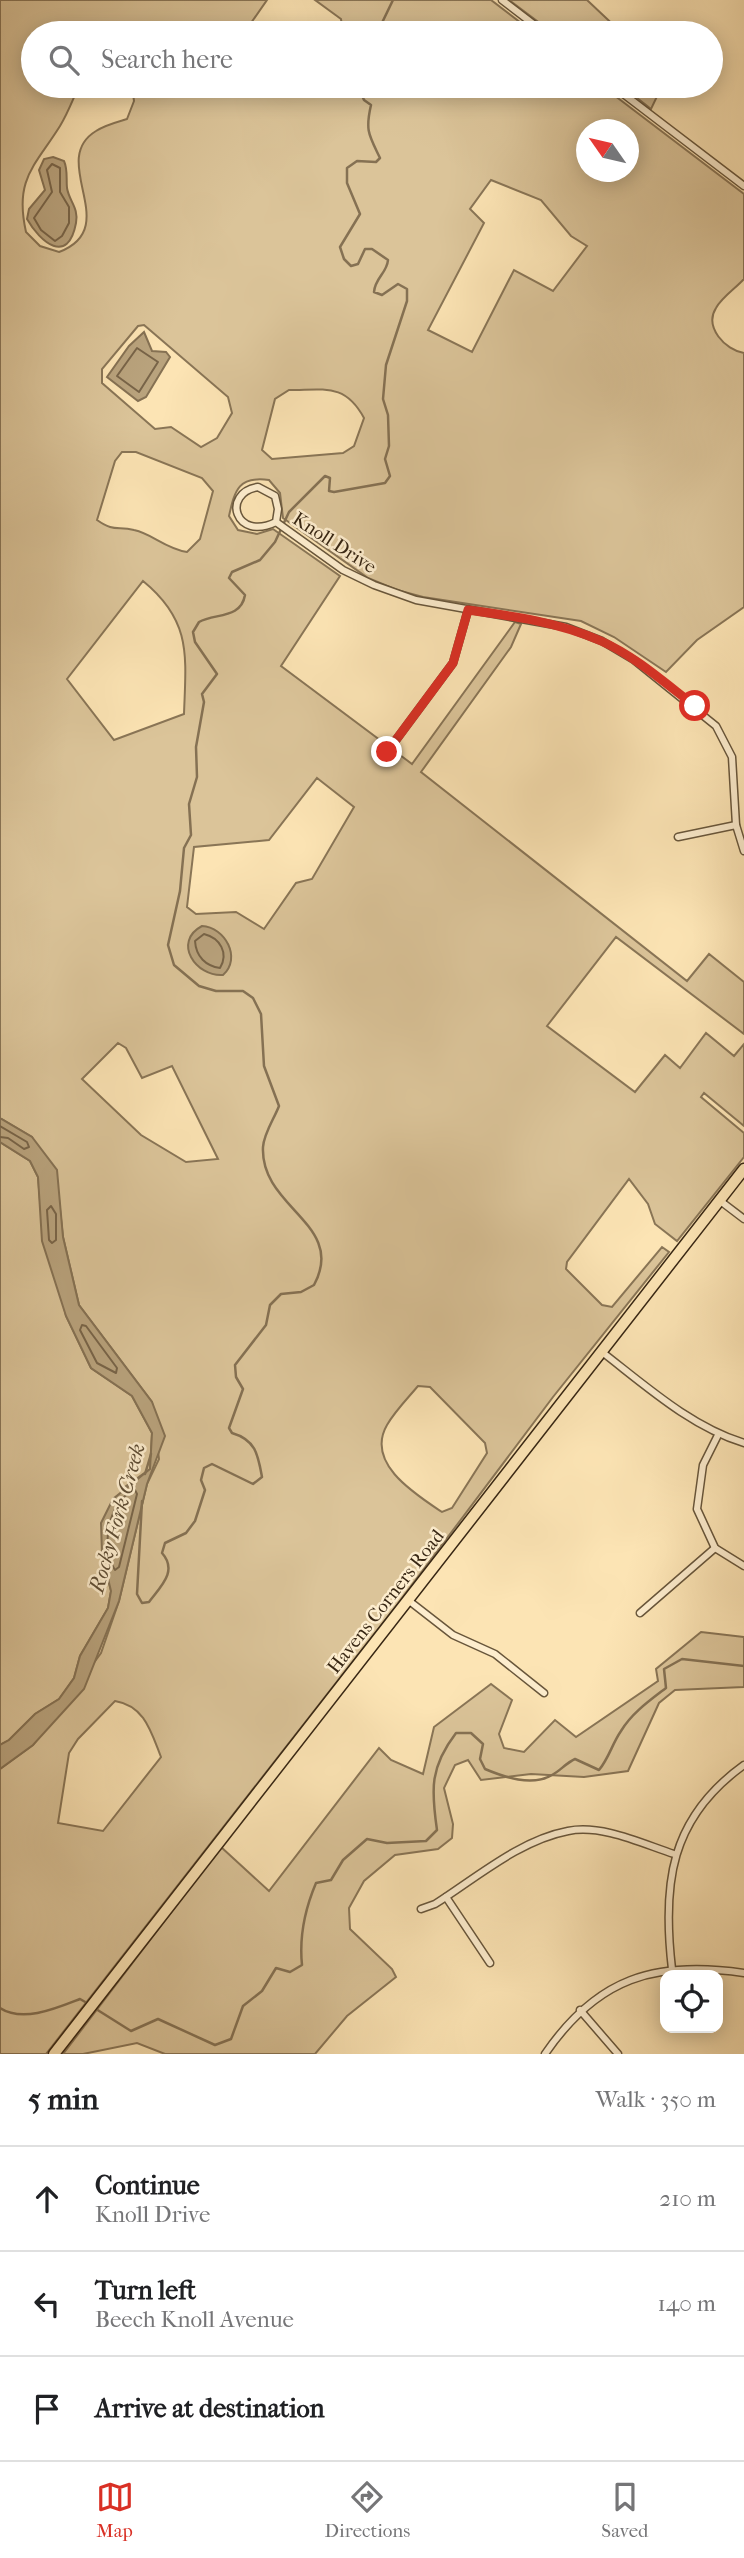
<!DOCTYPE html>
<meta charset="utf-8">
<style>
:root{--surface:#fff;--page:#f2f2f2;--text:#202124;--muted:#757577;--line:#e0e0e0;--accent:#d93025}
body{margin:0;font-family:"IM FELL French Canon",serif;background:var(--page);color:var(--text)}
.controls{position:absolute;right:21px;bottom:21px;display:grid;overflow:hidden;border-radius:14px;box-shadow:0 4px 18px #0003}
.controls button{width:63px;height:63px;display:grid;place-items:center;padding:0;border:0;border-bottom:2px solid var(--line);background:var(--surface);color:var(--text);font:35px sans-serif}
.compass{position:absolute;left:576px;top:119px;width:63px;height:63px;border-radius:50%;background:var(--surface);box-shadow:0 4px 18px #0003;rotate:304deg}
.stop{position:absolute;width:21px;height:21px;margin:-16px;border:5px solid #d93025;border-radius:50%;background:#fff}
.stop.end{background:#d93025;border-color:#fff;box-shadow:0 2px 7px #0008}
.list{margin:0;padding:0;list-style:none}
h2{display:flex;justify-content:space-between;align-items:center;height:91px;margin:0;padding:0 28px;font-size:30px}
h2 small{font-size:23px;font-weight:400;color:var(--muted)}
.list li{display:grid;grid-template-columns:46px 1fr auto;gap:21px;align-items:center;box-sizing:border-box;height:105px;padding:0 28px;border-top:2px solid var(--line)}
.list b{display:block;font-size:26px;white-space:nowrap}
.list p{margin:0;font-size:23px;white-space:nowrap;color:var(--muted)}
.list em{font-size:23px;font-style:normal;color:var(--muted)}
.icon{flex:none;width:38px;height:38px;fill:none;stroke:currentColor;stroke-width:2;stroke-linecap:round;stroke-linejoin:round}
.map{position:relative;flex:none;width:744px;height:2054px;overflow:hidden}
.search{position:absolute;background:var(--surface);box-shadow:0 4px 18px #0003;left:21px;right:21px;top:21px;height:77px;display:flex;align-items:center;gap:18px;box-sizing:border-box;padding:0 24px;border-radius:38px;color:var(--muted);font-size:26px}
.sheet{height:406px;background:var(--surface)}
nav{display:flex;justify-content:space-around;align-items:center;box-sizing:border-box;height:98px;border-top:2px solid var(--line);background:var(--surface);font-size:19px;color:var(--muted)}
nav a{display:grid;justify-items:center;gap:4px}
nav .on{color:var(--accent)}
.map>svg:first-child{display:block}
.green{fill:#dbc499;stroke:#897556;stroke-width:2;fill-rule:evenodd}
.water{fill:#b9a37d;stroke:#857153;stroke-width:2}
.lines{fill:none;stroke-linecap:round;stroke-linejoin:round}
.shore{stroke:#786448;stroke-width:2}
.stream{stroke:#857153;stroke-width:2.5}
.minor-casing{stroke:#68563b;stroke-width:9}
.primary-casing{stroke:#372613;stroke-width:13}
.minor{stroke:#fdedce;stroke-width:6}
.primary{stroke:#fce4b4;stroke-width:10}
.route{stroke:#d93025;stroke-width:9}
.labels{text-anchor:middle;stroke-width:5;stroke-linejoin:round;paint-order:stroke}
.street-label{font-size:19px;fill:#372613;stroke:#fdedce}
.water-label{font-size:21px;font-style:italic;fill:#5e4c33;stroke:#fdedce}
</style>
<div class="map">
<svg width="744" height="2054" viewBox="0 0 744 2054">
<rect width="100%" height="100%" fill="#fce4b4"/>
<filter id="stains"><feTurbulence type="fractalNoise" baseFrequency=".00286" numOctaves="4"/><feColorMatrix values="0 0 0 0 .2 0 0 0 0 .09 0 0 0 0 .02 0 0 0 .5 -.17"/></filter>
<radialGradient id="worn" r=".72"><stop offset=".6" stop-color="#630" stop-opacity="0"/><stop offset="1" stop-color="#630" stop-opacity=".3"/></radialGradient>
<g class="green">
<path d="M 0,0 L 267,0 L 244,33 L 33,33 L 33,86 L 79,86 C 73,99 68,113 60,126 C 35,166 14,179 26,232 L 40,246 L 59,252 C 124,227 47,161 96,131 C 105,125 117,122 127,119 L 134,101 L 132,86 L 269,86 C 290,100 311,101 332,86 L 602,86 L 744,194 L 744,279 C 736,288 722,297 716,308 C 704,327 725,350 744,353 L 744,607 L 697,640 L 666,672 L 614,637 L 581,621 L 423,597 L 397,590 L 368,578 L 283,518 L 280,493 L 269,480 C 239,476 235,489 229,516 L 238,530 L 257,534 L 273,529 L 340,576 L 281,666 L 412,764 L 515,622 L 521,624 L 511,647 L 421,772 L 687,981 L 709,954 L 744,982 L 744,1034 L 616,937 L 547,1026 L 635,1092 L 665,1055 L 680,1068 L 706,1033 L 734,1056 L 744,1044 L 744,1126 L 704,1093 L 701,1097 L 744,1133 L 744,1157 L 677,1241 L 655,1224 L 648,1204 L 629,1179 L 567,1262 L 566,1269 L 602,1305 L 612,1307 L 662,1247 L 669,1252 L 553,1397 L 396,1606 L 46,2054 L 0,2054 L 0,1769 L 33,1745 L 101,1653 L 119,1601 L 147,1484 L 159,1459 L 152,1402 L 79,1305 L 63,1237 L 59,1200 L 32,1137 L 0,1118 ZM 586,130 L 628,130 L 628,172 L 586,172 ZM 491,180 L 541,200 L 571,236 L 587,246 L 553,291 L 514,270 L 472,352 L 428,330 L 484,223 L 470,209 ZM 144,325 L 228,397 L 232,413 L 217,438 L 201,447 L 171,427 L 155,429 L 102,383 L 102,369 L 138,326 ZM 289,390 C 325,390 345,383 364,418 L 354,446 L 343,453 L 272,459 L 262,450 L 275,399 ZM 122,452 L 136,452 L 202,478 L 213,491 L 200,539 L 187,552 C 164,548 153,534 134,530 C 117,526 114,532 97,520 L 115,461 ZM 143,581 C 192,621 186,656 184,714 L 114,740 L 67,679 ZM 317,778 L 354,807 L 312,879 L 296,883 L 264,929 L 236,912 L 196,914 L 187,907 L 194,847 L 269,840 ZM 118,1043 L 126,1048 L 142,1078 L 172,1066 L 218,1159 L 186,1162 L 141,1135 L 82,1079 ZM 418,1386 L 430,1387 L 485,1443 L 487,1453 L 452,1508 L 442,1512 C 415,1494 365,1463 387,1425 C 395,1411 408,1398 418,1386 ZM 115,1701 C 145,1706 151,1732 161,1757 L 103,1831 L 58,1823 L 69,1753 L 78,1739 Z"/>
<polygon points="315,0 491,0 534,33 343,33 341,19"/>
<polygon points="509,0 587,0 622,33 553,33"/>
<polygon points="622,86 662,86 651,109"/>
<polygon points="0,1142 30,1161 38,1177 40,1201 66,1316 91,1368 132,1396 152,1433 150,1469 125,1487 102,1554 111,1591 108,1608 80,1656 74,1678 59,1699 35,1714 9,1740 0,1745"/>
<polygon points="701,1632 744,1637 744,1687 675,1690 659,1703 628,1771 584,1777 531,1774 481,1780 468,1760 455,1765 444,1788 453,1824 452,1838 438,1849 395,1855 364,1881 349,1908 350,1929 392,1969 396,1977 347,2016 315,2054 165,2054 137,2043 83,2054 63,2054 221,1847 269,1891 379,1748 391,1760 423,1774 434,1727 491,1684 512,1700 499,1734 504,1748 524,1752 555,1720 576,1737 658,1681 656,1669"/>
</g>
<g class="water">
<path d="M 53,157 L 64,161 C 68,170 66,178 67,188 C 69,201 79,208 76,223 C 68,266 40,242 27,219 L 29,209 L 45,190 L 39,170 L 44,159 Z"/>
<polygon points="144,332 152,351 166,352 170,357 146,397 138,401 107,377 129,346"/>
<path d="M 202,926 C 225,927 242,958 223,975 C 196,977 172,942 202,926 Z"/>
<polygon points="0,1118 32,1137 57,1170 63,1237 79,1305 152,1402 165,1436 147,1484 119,1601 84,1689 33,1745 0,1769 0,1745 9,1740 35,1714 59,1699 74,1678 80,1656 108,1608 111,1591 102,1554 101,1523 113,1499 150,1469 152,1433 132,1396 91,1368 66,1316 42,1241 38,1177 30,1161 0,1142"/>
</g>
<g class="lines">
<g class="shore">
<polygon points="52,164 60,168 60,192 69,207 69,223 62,236 55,241 41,230 34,218 52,192 47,170"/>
<polygon points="137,348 158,362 139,392 117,376"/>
<path d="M 204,934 C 220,938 229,953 220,968 C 206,966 196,957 195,941 Z"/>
<polyline points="0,1126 27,1142 29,1147 24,1149 8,1138 0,1137"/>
<polygon points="51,1206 56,1214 56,1240 52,1243 49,1240 47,1210"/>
<polygon points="82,1325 86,1326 117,1368 116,1373 97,1363 80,1330"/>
<path d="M 135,1490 L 137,1494 L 119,1567 L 115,1570 C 100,1548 108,1500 135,1490 Z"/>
</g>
<g class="stream">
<polyline points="383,33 380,27 393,0"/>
<polyline points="145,1474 151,1454"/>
<path d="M 142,1501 L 137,1594 L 142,1603 L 149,1602 C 161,1586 178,1571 162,1553 L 165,1543 L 186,1533 L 195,1521 L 205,1490 L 201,1480 L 204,1468 L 212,1464 L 253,1484 L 262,1477 C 258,1455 256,1440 232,1433 L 229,1428 L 243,1389 L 236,1377 L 235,1365 L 266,1325 L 270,1305 L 281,1294 L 301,1292 L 314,1285 C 347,1224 260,1208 263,1147 C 264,1133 274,1119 279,1106 L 264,1066 L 261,1014 L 253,998 L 243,991 L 216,991 L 199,986 L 174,965 L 168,945 L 180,891 L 184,848 L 191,835 L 189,804 L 197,777 L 196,747 L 204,702 L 202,694 L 217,674 L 195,642 L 193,632 L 199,622 C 215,613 241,619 245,595 L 229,578 L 232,572 L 260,560 L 275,542 L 289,512 L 325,476 L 330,478 L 329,491 L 334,492 L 385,483 L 390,476 L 385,459 L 389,446 L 388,415 L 383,399 L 386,365 L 407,301 L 407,289 L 398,284 L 382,295 L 374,292 C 375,278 387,273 388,260 L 372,249 L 365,249 L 358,264 L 351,266 L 344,259 L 340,247 L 360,214 L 347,183 L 347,168 L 357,161 L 376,162 L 380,158 C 369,135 365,131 371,105 L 364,100 L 358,86"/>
<path d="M 0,2008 C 23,2023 57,2008 80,1999 L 87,2003"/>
<path d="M 96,2009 L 131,2031 L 158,2019 L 215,2045 L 231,2039 L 243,2006 L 262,1991 L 276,1968 L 290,1972 L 302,1965 C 299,1936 305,1909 316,1883 L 331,1880 L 343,1860 L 367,1839 L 387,1843 L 426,1841 L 437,1830 C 431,1789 430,1767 456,1733 L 471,1733 L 483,1744 L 480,1759 L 485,1769 C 504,1777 532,1787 552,1775 C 560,1771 566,1763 575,1759 L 599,1770 C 609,1758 612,1744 621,1731 C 632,1713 649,1701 666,1688 L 664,1669 L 682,1659 L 744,1666"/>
</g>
<defs>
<g id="minor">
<polyline points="502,0 545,33"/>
<polyline points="613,86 744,186"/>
<path d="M 258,487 L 275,496 L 278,509 L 276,522 C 235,542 221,493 258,487 Z"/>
<polyline points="276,522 343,570 374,585 416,600 566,627 602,641 634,660 716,726 732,757 736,825 744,851"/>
<polyline points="387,752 453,663 468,610"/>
<polyline points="678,837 736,825"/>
<polyline points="719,1200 744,1219"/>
<path d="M 602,1352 C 646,1386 690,1426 744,1443"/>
<polyline points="718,1435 703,1465 697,1509 715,1548 744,1566"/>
<polyline points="408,1600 453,1635 495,1654 544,1693"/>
<polyline points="640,1613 715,1548"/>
<polyline points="446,1897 490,1963"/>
<path d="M 421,1909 L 435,1904 C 476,1878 520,1840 568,1831 C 602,1824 643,1844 674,1854"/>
<path d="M 672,1969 C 662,1884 670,1818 744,1765"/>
<polyline points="580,2010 618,2054"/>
<path d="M 545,2054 C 597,1978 655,1960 744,1973"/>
</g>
<polyline id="primary" points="54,2054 744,1169"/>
</defs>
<use href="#minor" class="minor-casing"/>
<use href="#primary" class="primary-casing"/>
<use href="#minor" class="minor"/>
<use href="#primary" class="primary"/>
</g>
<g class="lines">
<path class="route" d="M 387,752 L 453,663 L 468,610 C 513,616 558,622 601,641 C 635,656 665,683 695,706"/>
</g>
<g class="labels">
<g class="street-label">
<text transform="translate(335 542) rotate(33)" y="7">Knoll Drive</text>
<text transform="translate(385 1601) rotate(-52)" y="7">Havens Corners Road</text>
</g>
<g class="water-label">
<text transform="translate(117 1518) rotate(-74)" y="7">Rocky Fork Creek</text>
</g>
</g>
<rect width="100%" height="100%" filter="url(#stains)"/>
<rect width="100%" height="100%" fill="url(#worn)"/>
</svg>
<div class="controls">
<button><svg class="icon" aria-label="locate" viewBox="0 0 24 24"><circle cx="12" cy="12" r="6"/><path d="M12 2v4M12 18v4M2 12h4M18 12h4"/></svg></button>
</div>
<svg class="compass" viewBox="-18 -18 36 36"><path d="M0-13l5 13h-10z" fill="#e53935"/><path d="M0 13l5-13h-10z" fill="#757577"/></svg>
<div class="stop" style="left:695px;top:706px"></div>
<div class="stop end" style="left:387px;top:752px"></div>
<div class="search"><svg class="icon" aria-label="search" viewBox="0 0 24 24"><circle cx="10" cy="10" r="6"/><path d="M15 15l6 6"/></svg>Search here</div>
</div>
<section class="sheet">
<h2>5 min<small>Walk · 350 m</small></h2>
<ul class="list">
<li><svg class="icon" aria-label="ahead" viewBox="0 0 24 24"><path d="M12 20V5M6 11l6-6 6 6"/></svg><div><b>Continue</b><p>Knoll Drive</p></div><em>210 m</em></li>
<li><svg class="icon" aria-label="left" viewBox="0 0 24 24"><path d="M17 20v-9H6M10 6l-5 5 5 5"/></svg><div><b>Turn left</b><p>Beech Knoll Avenue</p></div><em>140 m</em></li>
<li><svg class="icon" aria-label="arrive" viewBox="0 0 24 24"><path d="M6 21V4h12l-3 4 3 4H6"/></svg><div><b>Arrive at destination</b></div></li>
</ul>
</section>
<nav>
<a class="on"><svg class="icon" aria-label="map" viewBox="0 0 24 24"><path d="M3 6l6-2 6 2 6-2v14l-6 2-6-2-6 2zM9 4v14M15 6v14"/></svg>Map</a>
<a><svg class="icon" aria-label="directions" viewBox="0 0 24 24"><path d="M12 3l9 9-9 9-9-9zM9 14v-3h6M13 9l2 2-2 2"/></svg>Directions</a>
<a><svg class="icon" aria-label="saved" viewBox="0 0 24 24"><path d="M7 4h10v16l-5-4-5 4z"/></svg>Saved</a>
</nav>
